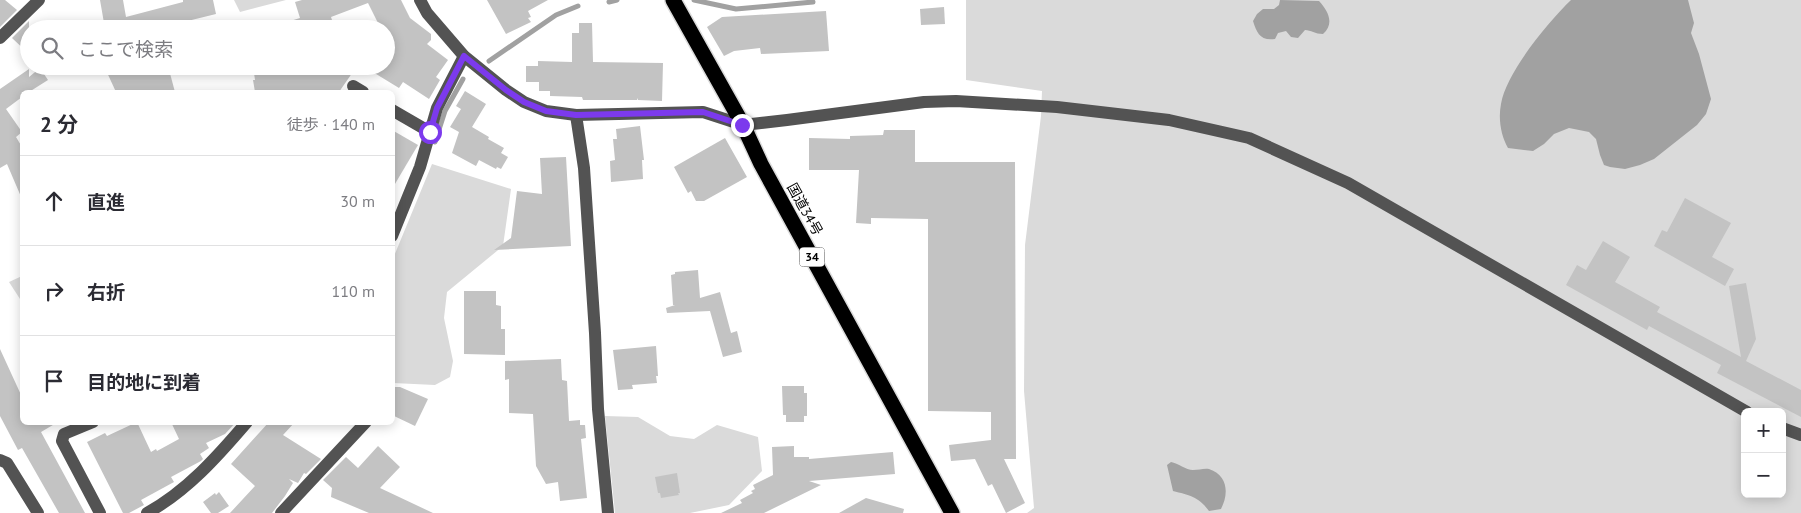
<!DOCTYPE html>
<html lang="ja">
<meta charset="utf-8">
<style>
:root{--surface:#fff;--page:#f7f7f7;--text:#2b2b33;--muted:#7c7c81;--line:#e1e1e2}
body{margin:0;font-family:"PT Sans","Noto Sans JP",sans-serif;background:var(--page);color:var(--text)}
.controls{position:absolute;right:15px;bottom:15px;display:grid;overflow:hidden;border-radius:8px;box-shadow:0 2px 12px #0003}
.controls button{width:45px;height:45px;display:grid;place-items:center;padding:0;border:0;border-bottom:1px solid var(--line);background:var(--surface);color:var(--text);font:25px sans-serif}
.stop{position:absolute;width:15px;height:15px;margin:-11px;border:4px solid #7c3aed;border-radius:50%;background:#fff}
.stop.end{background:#7c3aed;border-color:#fff;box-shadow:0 1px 5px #0008}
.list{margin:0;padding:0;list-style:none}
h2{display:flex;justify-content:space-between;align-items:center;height:65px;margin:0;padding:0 20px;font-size:21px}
h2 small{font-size:16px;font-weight:400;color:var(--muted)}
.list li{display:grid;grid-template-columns:32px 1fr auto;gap:15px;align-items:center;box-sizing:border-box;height:90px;padding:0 20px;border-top:1px solid var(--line)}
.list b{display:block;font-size:19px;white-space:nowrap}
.list em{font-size:16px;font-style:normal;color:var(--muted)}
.icon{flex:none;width:28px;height:28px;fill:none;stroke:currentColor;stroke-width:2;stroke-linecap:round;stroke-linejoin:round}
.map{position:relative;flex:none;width:1801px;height:513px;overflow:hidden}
.search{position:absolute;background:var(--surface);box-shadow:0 2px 12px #0003;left:20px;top:20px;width:375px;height:55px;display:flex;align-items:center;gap:12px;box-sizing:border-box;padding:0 18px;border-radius:28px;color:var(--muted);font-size:19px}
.panel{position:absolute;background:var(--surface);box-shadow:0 2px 12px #0003;left:20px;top:90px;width:375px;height:335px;border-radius:8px}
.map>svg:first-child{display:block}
.green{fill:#dadada;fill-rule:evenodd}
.water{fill:#a1a1a1}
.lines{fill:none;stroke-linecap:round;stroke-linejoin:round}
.stream{stroke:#a1a1a1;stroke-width:5}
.building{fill:#c3c3c3}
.highway-casing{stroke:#dbdbdb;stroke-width:18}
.minor{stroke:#535353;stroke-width:12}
.highway{stroke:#000;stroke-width:15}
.route{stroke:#7c3aed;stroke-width:6}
.labels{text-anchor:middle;stroke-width:5;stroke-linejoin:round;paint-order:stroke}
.shield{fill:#fff;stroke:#4c4c4c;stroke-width:1}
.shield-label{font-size:12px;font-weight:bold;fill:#000}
.street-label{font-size:14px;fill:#000;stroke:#fff}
</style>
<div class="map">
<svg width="1801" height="513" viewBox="0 0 1801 513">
<rect width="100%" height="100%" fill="#fff"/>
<g class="green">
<polygon points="234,0 286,0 240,12"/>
<path d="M 966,0 L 1801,0 L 1801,513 L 1027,513 L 1034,508 L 1024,391 L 1025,245 L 1041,116 L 1042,91 L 966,80 ZM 1745,412 L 1782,412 L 1782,494 L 1745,494 Z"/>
<polygon points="432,164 511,189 503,246 447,292 444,318 453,361 450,377 435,385 393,383 392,261"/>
<polygon points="22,276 22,298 20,299 9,282"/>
<polygon points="605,416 638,417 670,436 694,439 717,425 758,437 762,471 729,505 690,513 615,513"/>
</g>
<g class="water">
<path d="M 1280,0 L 1319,1 C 1328,11 1335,23 1323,34 C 1315,34 1311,30 1305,30 L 1298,38 L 1291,37 L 1286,31 L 1278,33 L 1275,39 C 1260,41 1257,33 1253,21 L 1257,14 L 1263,9 L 1274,9 L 1279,5 Z"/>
<path d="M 1571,0 L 1688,0 L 1694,23 L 1691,33 L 1699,54 L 1711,99 L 1706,114 L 1697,125 L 1654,159 L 1640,165 L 1625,169 L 1610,167 L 1604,165 L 1600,155 L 1596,139 L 1589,132 L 1569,128 L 1554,134 L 1544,144 L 1533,151 L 1508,148 C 1501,136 1498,119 1501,104 C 1506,73 1548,22 1571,0 Z"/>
<path d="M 1171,462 C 1178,463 1186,470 1193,470 C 1199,470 1204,468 1209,469 C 1228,475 1229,494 1221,509 L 1209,511 C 1199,497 1189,495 1173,491 L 1167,465 Z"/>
</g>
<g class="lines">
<g class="stream">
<polyline points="694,0 736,9 813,2"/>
<polyline points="609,2 617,0"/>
<polyline points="489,61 556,15 578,6"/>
<polyline points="435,142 445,111 463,79"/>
</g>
</g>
<g class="building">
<polygon points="0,0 5,0 17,10 0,27"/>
<polygon points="100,0 123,0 126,17 183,2 183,0 213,0 216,14 155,29 101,29 101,24 104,23"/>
<polygon points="302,0 401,0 410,18 431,34 431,40 427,44 448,60 436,77 440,80 429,99 403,82 399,88 363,66 386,66 386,60 392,51 386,40 386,29 381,29 368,3 331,17 335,29 275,29 274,26 300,18 295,2"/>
<polygon points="487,0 548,0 528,11 531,17 528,18 531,22 506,34"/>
<polygon points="944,7 945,24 921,25 920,9"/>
<polygon points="826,11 829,51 761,54 760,48 734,51 724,56 707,27 722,17"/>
<polygon points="29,21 29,54 12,38"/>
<polygon points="579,23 592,23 593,62 663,63 662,101 638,100 637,98 637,100 583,100 582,97 550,96 550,91 539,91 539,82 526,82 526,66 538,66 538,61 572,62 572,33 579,33"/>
<polygon points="104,66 168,66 175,92 116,92"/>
<polygon points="253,66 357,66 339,92 255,92 253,80 255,80"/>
<polygon points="40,68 48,80 29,92 22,92 22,97 6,109 22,132 16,137 22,147 22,199 7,164 0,168 0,89 29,69 29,77"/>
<polygon points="465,91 486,104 472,127 489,137 488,139 504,148 501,153 508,157 501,169 497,167 496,169 479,160 476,166 452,153 459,132 450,127 461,109 456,106"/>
<polygon points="640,126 644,160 642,160 643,179 611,182 610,161 615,160 613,139 617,139 616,129"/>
<polygon points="392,130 418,145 392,189"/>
<polygon points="884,130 915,130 915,162 1015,162 1016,459 1004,459 1025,503 1006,513 992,484 988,486 975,459 951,461 949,445 991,440 991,412 928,411 928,219 871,218 871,224 856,223 859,170 809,170 809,138 850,139 850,136 883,135"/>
<polygon points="725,138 747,177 704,201 696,201 691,191 688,193 674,167"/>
<polygon points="566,157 571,246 494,250 511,238 517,191 542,194 540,158"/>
<polygon points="1685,198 1731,223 1712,257 1734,269 1725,286 1654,246 1662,230 1667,232"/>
<polygon points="1603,241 1630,257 1615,282 1660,307 1657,312 1741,357 1729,286 1746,283 1756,339 1746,361 1801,390 1801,417 1717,373 1721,365 1649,326 1647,330 1566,285 1577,265 1586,270"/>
<polygon points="698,270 700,298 720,292 731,333 737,331 742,352 723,357 710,311 667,313 666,308 675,305 673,305 671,275 675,274 675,272"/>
<polygon points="464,291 496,291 496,305 501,306 501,329 505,329 505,355 464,354"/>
<polygon points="656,346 658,376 656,376 657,383 632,385 633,389 618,390 613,350"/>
<polygon points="0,349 22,397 22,422 58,422 41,432 85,513 59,513 22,448 18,450 0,416"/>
<polygon points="561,359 562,380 567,381 569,421 580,420 580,425 585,425 586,438 581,439 587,498 560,501 558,482 546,484 536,466 533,414 509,413 509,379 505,380 505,361"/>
<polygon points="782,386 804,386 804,393 807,393 807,416 804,416 804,422 786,422 786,415 783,415"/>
<polygon points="392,387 400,387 428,399 415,426 392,415"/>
<polygon points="137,422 151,452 156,449 157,451 179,439 171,422 236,422 225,434 206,443 209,448 200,454 203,459 201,461 171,477 174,482 141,500 144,505 129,513 123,513 87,442 105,433 107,436"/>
<polygon points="269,422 295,422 283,435 321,459 306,474 304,473 298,483 289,479 293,483 285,496 272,513 230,513 255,486 231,464"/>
<polygon points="378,446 400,467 380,488 433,513 369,513 331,497 332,488 323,480 346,457 358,468"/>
<polygon points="794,446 794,457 809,457 809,459 893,452 895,474 809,481 821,485 764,513 721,513 742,503 740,500 753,493 751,491 755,489 753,485 773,475 772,447"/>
<polygon points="677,473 680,493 678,493 679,495 661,498 660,493 658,493 655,477"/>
<polygon points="219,492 229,506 218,513 211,513 203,502 215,493 216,495"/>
<polygon points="866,498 904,509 903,513 839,513"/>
</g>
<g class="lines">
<defs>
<polyline id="highway" points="673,0 743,125 761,164 952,513"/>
</defs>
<use href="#highway" class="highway-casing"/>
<g class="minor">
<polyline points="420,0 427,13 464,56 506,90 524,102 546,111 576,115 703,112 743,125 787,120 924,102 956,101 1057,107 1169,120 1249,138 1348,183 1747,412"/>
<polyline points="0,38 39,0"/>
<polyline points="353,86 363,92"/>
<polyline points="392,110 430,132"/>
<polyline points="576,115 584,168 595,333 598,409 608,513"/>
<polyline points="392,236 420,167 437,108 464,56"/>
<polyline points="93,422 64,434 62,441 100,513"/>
<polyline points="1782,428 1801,435"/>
<polyline points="0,460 7,463 38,513"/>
<path d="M 147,513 C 187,491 217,457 247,422"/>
<polyline points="281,513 366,422"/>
</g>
<use href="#highway" class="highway"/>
</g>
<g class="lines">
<polyline class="route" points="430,132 437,108 464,56 506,90 524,102 546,111 576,115 703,112 742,125"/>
</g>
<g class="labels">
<rect class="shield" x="799.5" y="247.5" width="25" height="19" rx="4"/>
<g class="shield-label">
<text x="812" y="261">34</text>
</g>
<g class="street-label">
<text transform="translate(805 209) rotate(61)" y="5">国道34号</text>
</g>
</g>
</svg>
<div class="controls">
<button>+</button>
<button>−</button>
</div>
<div class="stop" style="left:430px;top:132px"></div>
<div class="stop end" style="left:742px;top:125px"></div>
<div class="search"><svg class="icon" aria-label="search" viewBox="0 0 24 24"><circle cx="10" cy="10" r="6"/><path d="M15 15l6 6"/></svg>ここで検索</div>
<section class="panel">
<h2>2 分<small>徒歩 · 140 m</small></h2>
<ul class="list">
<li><svg class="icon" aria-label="ahead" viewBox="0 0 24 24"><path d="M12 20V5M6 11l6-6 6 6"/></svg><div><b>直進</b></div><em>30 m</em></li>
<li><svg class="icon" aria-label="right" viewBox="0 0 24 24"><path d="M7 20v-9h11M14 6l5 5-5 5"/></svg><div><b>右折</b></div><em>110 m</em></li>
<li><svg class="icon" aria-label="arrive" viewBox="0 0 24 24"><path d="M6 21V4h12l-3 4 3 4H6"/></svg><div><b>目的地に到着</b></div></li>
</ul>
</section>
</div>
